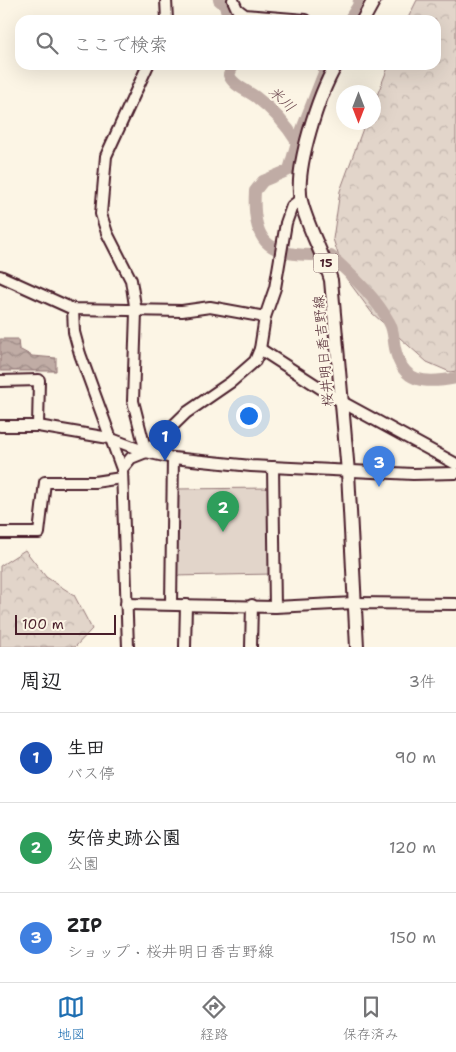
<!DOCTYPE html>
<html lang="ja">
<meta charset="utf-8">
<style>
:root{--surface:#fff;--page:#f2f2f2;--text:#202124;--muted:#757577;--line:#e0e0e0;--accent:#1f6fb2}
body{margin:0;font-family:"Shantell Sans","Klee One",sans-serif;background:var(--page);color:var(--text)}
.compass{position:absolute;left:336px;top:85px;width:45px;height:45px;border-radius:50%;background:var(--surface);box-shadow:0 5px 20px #0002;rotate:180deg}
.scale{position:absolute;left:15px;bottom:12px;width:101px;box-sizing:border-box;padding-left:5px;border:2px solid #4a1f2b;border-top:0;font-size:14px;line-height:18px;white-space:nowrap;color:#4a1f2b;-webkit-text-stroke:4px #fcf5e5;paint-order:stroke}
.you{position:absolute;left:248px;top:415px;width:18px;height:18px;margin:-12px;border:4px solid #fff;border-radius:50%;background:#1a73e8;box-shadow:0 0 0 8px #1a73e833}
.badge{display:grid;place-items:center;width:32px;height:32px;border-radius:50%;background:var(--accent);color:#fff;font-size:16px;font-weight:700}
.pin{position:absolute;translate:-50% -41px;filter:drop-shadow(0 1px 2px #0008)}
.pin::after{content:'';position:absolute;top:26px;width:18px;height:15px;background:inherit;clip-path:polygon(0 0,100% 0,50% 100%)}
.list{margin:0;padding:0;list-style:none}
h2{display:flex;justify-content:space-between;align-items:center;height:65px;margin:0;padding:0 20px;font-size:21px}
h2 small{font-size:16px;font-weight:400;color:var(--muted)}
.list li{display:grid;grid-template-columns:32px 1fr auto;gap:15px;align-items:center;box-sizing:border-box;height:90px;padding:0 20px;border-top:1px solid var(--line)}
.list b{display:block;font-size:19px;white-space:nowrap}
.list p{margin:0;font-size:16px;white-space:nowrap;color:var(--muted)}
.list em{font-size:16px;font-style:normal;color:var(--muted)}
.icon{flex:none;width:28px;height:28px;fill:none;stroke:currentColor;stroke-width:2;stroke-linecap:round;stroke-linejoin:round}
.map{position:relative;flex:none;width:456px;height:647px;overflow:hidden}
.search{position:absolute;background:var(--surface);box-shadow:0 5px 20px #0002;left:15px;right:15px;top:15px;height:55px;display:flex;align-items:center;gap:12px;box-sizing:border-box;padding:0 18px;border-radius:15px;color:var(--muted);font-size:19px}
.sheet{height:335px;background:var(--surface)}
nav{display:flex;justify-content:space-around;align-items:center;box-sizing:border-box;height:70px;border-top:1px solid var(--line);background:var(--surface);font-size:14px;color:var(--muted)}
nav a{display:grid;justify-items:center;gap:2px}
nav .on{color:var(--accent)}
.map>svg:first-child{display:block}
.green{fill:#e2d5ca;stroke:#967a7a}
.forest{fill:url(#forest-crowns);stroke:#967a7a}
.water{fill:url(#water-waves);stroke:#917474}
.lines{fill:none;stroke-linecap:round;stroke-linejoin:round}
.river{stroke:#c0aca5;stroke-width:12}
.minor-casing{stroke:#4a1f2b;stroke-width:14}
.major-casing{stroke:#4a1f2b;stroke-width:16}
.minor{stroke:#fcf5e5;stroke-width:10}
.major{stroke:#fcf5e5;stroke-width:12}
.labels{text-anchor:middle;stroke-width:4.5;stroke-linejoin:round;paint-order:stroke}
.shield{fill:#fcf5e5;stroke:#7f5f63;stroke-width:1}
.shield-label{font-size:12px;font-weight:bold;fill:#4a1f2b}
.street-label{font-size:14px;fill:#4a1f2b;stroke:#fcf5e5}
.water-label{font-size:15px;font-style:italic;fill:#6d4950;stroke:#fcf5e5}
</style>
<div class="map">
<svg width="456" height="647" viewBox="0 0 456 647">
<defs>
<pattern id="forest-crowns" width="20" height="18" patternUnits="userSpaceOnUse" patternTransform="scale(1.25)"><rect width="20" height="18" fill="#e2d5ca"/><path d="M2 6a3 3 0 1 1 6 0M12 15a3 3 0 1 1 6 0" fill="none" stroke="#c3b6ae"/></pattern>
<pattern id="water-waves" width="16" height="10" patternUnits="userSpaceOnUse" patternTransform="scale(1.25)"><rect width="16" height="10" fill="#c0aca5"/><path d="M0 5q4-4 8 0t8 0" fill="none" stroke="#9e8b87"/></pattern>
</defs>
<rect width="100%" height="100%" fill="#fcf5e5"/>
<filter id="ink" filterUnits="userSpaceOnUse"><feTurbulence type="fractalNoise" baseFrequency=".02" numOctaves="2"/><feDisplacementMap in="SourceGraphic" scale="10" xChannelSelector="R" yChannelSelector="G"/><feConvolveMatrix kernelMatrix="1 2 1 2 8 2 1 2 1" color-interpolation-filters="sRGB"/></filter>
<g filter="url(#ink)">
<polygon class="green" points="272,488 273,574 173,576 174,489"/>
<g class="forest">
<polygon points="417,0 456,0 456,371 450,372 427,362 372,313 346,278 333,239 340,191 365,123 374,122 374,103 389,65 436,65 436,20 407,20"/>
<polygon points="25,550 46,577 74,595 92,629 75,647 0,647 0,566"/>
</g>
<polygon class="water" points="0,339 18,339 19,349 32,356 56,358 56,371 0,371"/>
<g class="lines">
<g class="river">
<polyline points="219,0 224,4 230,20"/>
<polyline points="349,20 358,6 359,0"/>
<path d="M 233,65 L 229,75 C 233,86 247,90 256,97 C 273,110 286,124 297,142"/>
<path d="M 315,255 C 266,256 252,239 255,191 L 263,181 L 289,170 L 297,142 L 327,65"/>
<path d="M 331,256 C 352,276 375,296 389,322 C 394,330 393,339 395,348 C 402,384 426,384 456,378"/>
</g>
<defs>
<g id="minor">
<polyline points="166,0 167,20"/>
<polyline points="233,0 237,9 245,15 305,20"/>
<polyline points="0,276 73,309 182,311 210,307 265,317"/>
<polyline points="73,309 74,332 80,354 122,469 128,647"/>
<polyline points="260,349 342,402 456,464"/>
<polyline points="0,381 39,380 38,426"/>
<polyline points="0,426 38,426 109,438 146,452 173,458 251,466 413,474 456,473"/>
<polyline points="146,452 133,401 136,312 131,280 107,233 101,214 106,156 148,65"/>
<polyline points="273,467 275,607"/>
<polyline points="122,469 131,458 146,452 186,413 231,382 255,361 260,349 265,317 275,288 286,223 292,206 301,199"/>
<polyline points="0,533 39,533 45,482 95,482 121,478"/>
<polyline points="126,604 275,607 354,603 456,604"/>
<polyline points="171,604 173,458"/>
<polyline points="185,647 186,605"/>
<polyline points="251,647 252,605"/>
</g>
<g id="major">
<polyline points="363,20 374,0"/>
<path d="M 336,65 C 319,94 294,168 301,201 C 308,229 323,253 331,280 L 348,472 L 357,647"/>
</g>
</defs>
<use href="#minor" class="minor-casing"/>
<use href="#major" class="major-casing"/>
<use href="#minor" class="minor"/>
<use href="#major" class="major"/>
</g>
</g>
<g class="labels">
<rect class="shield" x="313.5" y="253.5" width="25" height="19" rx="4"/>
<g class="shield-label">
<text x="326" y="267">15</text>
</g>
<g class="street-label">
<text transform="translate(323 351) rotate(-95)" y="5">桜井明日香吉野線</text>
</g>
<g class="water-label">
<text transform="translate(282 99) rotate(43)" y="5">米川</text>
</g>
</g>
</svg>
<svg class="compass" viewBox="-18 -18 36 36"><path d="M0-13l5 13h-10z" fill="#e53935"/><path d="M0 13l5-13h-10z" fill="#757577"/></svg>
<div class="scale">100 m</div>
<div class="you"></div>
<div class="pin badge" style="left:165px;top:461px;background:#1a4fb4">1</div>
<div class="pin badge" style="left:223px;top:532px;background:#2e9e5b">2</div>
<div class="pin badge" style="left:379px;top:487px;background:#3f7fe0">3</div>
<div class="search"><svg class="icon" aria-label="search" viewBox="0 0 24 24"><circle cx="10" cy="10" r="6"/><path d="M15 15l6 6"/></svg>ここで検索</div>
</div>
<section class="sheet">
<h2>周辺<small>3件</small></h2>
<ul class="list">
<li><span class="badge" style="background:#1a4fb4">1</span><div><b>生田</b><p>バス停</p></div><em>90 m</em></li>
<li><span class="badge" style="background:#2e9e5b">2</span><div><b>安倍史跡公園</b><p>公園</p></div><em>120 m</em></li>
<li><span class="badge" style="background:#3f7fe0">3</span><div><b>ZIP</b><p>ショップ · 桜井明日香吉野線</p></div><em>150 m</em></li>
</ul>
</section>
<nav>
<a class="on"><svg class="icon" aria-label="map" viewBox="0 0 24 24"><path d="M3 6l6-2 6 2 6-2v14l-6 2-6-2-6 2zM9 4v14M15 6v14"/></svg>地図</a>
<a><svg class="icon" aria-label="directions" viewBox="0 0 24 24"><path d="M12 3l9 9-9 9-9-9zM9 14v-3h6M13 9l2 2-2 2"/></svg>経路</a>
<a><svg class="icon" aria-label="saved" viewBox="0 0 24 24"><path d="M7 4h10v16l-5-4-5 4z"/></svg>保存済み</a>
</nav>
